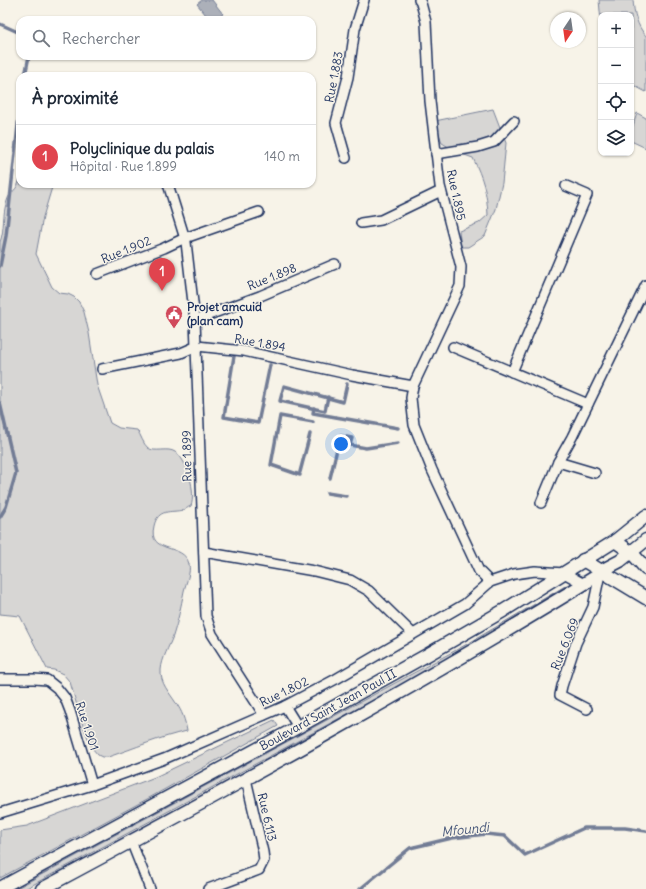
<!DOCTYPE html>
<html lang="fr">
<meta charset="utf-8">
<style>
:root{--surface:#fff;--page:#f6f6f7;--text:#1f2937;--muted:#747a83;--line:#e0e1e3;--accent:#7c3aed}
body{margin:0;font-family:Delius,sans-serif;background:var(--page);color:var(--text)}
.controls{position:absolute;right:12px;top:12px;display:grid;overflow:hidden;border-radius:8px;box-shadow:0 1px 3px #0004}
.controls button{width:36px;height:36px;display:grid;place-items:center;padding:0;border:0;border-bottom:1px solid var(--line);background:var(--surface);color:var(--text);font:20px sans-serif}
.compass{position:absolute;left:550px;top:12px;width:36px;height:36px;border-radius:50%;background:var(--surface);box-shadow:0 1px 3px #0004;rotate:193deg}
.you{position:absolute;left:341px;top:444px;width:14px;height:14px;margin:-10px;border:3px solid #fff;border-radius:50%;background:#1a73e8;box-shadow:0 0 0 6px #1a73e833}
.badge{display:grid;place-items:center;width:26px;height:26px;border-radius:50%;background:var(--accent);color:#fff;font-size:13px;font-weight:700}
.pin{position:absolute;translate:-50% -33px;filter:drop-shadow(0 1px 2px #0008)}
.pin::after{content:'';position:absolute;top:21px;width:14px;height:12px;background:inherit;clip-path:polygon(0 0,100% 0,50% 100%)}
.list{margin:0;padding:0;list-style:none}
h2{display:flex;justify-content:space-between;align-items:center;height:52px;margin:0;padding:0 16px;font-size:17px}
h2 small{font-size:13px;font-weight:400;color:var(--muted)}
.list li{display:grid;grid-template-columns:26px 1fr auto;gap:12px;align-items:center;box-sizing:border-box;height:64px;padding:0 16px;border-top:1px solid var(--line)}
.list b{display:block;font-size:15px;white-space:nowrap}
.list p{margin:0;font-size:13px;white-space:nowrap;color:var(--muted)}
.list em{font-size:13px;font-style:normal;color:var(--muted)}
.icon{flex:none;width:22px;height:22px;fill:none;stroke:currentColor;stroke-width:2;stroke-linecap:round;stroke-linejoin:round}
.map{position:relative;flex:none;width:646px;height:889px;overflow:hidden}
.search{position:absolute;background:var(--surface);box-shadow:0 1px 3px #0004;left:16px;top:16px;width:300px;height:44px;display:flex;align-items:center;gap:10px;box-sizing:border-box;padding:0 14px;border-radius:12px;color:var(--muted);font-size:15px}
.panel{position:absolute;background:var(--surface);box-shadow:0 1px 3px #0004;left:16px;top:72px;width:300px;height:116px;border-radius:12px}
.map>svg:first-child{display:block}
.green{fill:#d7d6d4;stroke:#798299}
.water{fill:#acb0b9;stroke:#727c95}
.lines{fill:none;stroke-linecap:round;stroke-linejoin:round}
.stream{stroke:#727c95;stroke-width:3.5}
.street-casing{stroke:#1b2f5e;stroke-width:12}
.secondary-casing{stroke:#1b2f5e;stroke-width:15}
.street{stroke:#f7f3e8;stroke-width:9}
.secondary{stroke:#f7f3e8;stroke-width:12}
.labels{text-anchor:middle;stroke-width:3;stroke-linejoin:round;paint-order:stroke}
.street-label{font-size:12px;fill:#1b2f5e;stroke:#f7f3e8}
.poi-label{font-size:12px;font-weight:bold;fill:#1b2f5e;stroke:#f7f3e8;text-anchor:start}
.water-label{font-size:13px;font-style:italic;fill:#465679;stroke:#f7f3e8}
</style>
<div class="map">
<svg width="646" height="889" viewBox="0 0 646 889">
<rect width="100%" height="100%" fill="#f7f3e8"/>
<filter id="ink" filterUnits="userSpaceOnUse"><feTurbulence type="fractalNoise" baseFrequency=".025" numOctaves="2"/><feDisplacementMap in="SourceGraphic" scale="8" xChannelSelector="R" yChannelSelector="G"/><feConvolveMatrix kernelMatrix="1 2 1 2 8 2 1 2 1" color-interpolation-filters="sRGB"/></filter>
<g filter="url(#ink)">
<g class="green">
<path d="M 599,0 L 633,0 C 634,13 637,26 646,36 L 646,92 L 631,84 L 631,15 L 601,15 L 601,22 Z"/>
<path d="M 493,109 L 506,143 L 502,183 L 496,209 L 485,236 L 468,247 L 461,247 L 459,231 L 479,223 L 488,215 C 487,192 483,179 473,158 L 459,153 L 442,143 L 435,121 Z"/>
<polygon points="637,113 646,118 646,148 631,141 631,132"/>
<path d="M 20,177 L 20,184 L 53,184 L 43,217 L 36,254 L 52,287 L 59,293 L 68,294 L 74,297 L 79,302 L 84,312 L 89,333 L 97,385 L 110,423 L 119,428 L 137,430 C 141,435 143,444 148,448 C 155,453 168,447 175,452 C 188,460 196,493 191,506 C 188,507 185,510 183,510 C 171,513 158,508 154,526 C 147,555 184,542 189,564 C 191,573 186,582 184,591 C 181,606 178,621 173,636 C 169,647 162,658 161,670 C 160,683 169,692 176,703 C 182,711 185,720 187,731 C 160,737 135,748 108,757 L 102,757 L 98,755 L 92,748 L 83,726 L 70,682 L 63,674 L 54,670 L 47,669 L 20,616 L 0,614 L 0,242 C 5,229 2,214 7,201 C 10,190 18,192 20,177 Z"/>
<polygon points="567,585 434,667 25,889 15,889 469,643"/>
<polygon points="274,720 278,726 149,798 0,878 0,830 27,826 155,777"/>
</g>
<polygon class="water" points="202,0 212,0 223,14 215,20 210,20 197,4"/>
<g class="lines">
<g class="stream">
<polyline points="0,24 20,33"/>
<polyline points="25,76 29,56"/>
<polyline points="0,266 6,236 20,107"/>
<polyline points="234,356 224,417 258,423 270,365"/>
<polyline points="328,397 325,411 280,401 284,386 343,402 347,384"/>
<polyline points="0,403 16,473 6,507 0,517"/>
<polyline points="314,408 313,413 398,428"/>
<polyline points="341,436 352,438 350,445 366,448 398,443"/>
<polyline points="300,472 310,434"/>
<polyline points="300,475 271,465 280,416 313,422"/>
<polyline points="330,478 339,441"/>
<polyline points="327,493 346,496"/>
<polyline points="360,889 410,848 452,838 486,834 505,836 525,855 584,828 625,828 646,831"/>
</g>
<defs>
<g id="street">
<polyline points="419,0 421,3 426,22 430,101 440,186 461,267 460,286 413,386 411,398 414,425 432,470 479,571 490,582"/>
<polyline points="436,154 478,147 494,142 514,121"/>
<polyline points="346,158 336,123 348,77 355,29 364,0"/>
<polyline points="168,184 186,242 195,320 206,616 212,634 264,715"/>
<polyline points="361,223 381,220 441,191"/>
<polyline points="97,274 164,248 185,238 259,212"/>
<polyline points="195,320 260,296 335,264"/>
<polyline points="453,347 588,404"/>
<polyline points="102,369 181,353 197,346 244,351 352,375 413,386"/>
<polyline points="512,372 587,195 566,186"/>
<polyline points="558,462 595,473"/>
<polyline points="541,503 558,462 572,437 646,285"/>
<polyline points="204,552 314,571 350,580 369,591 413,634"/>
<polyline points="0,679 34,679 47,680 57,688 65,698 70,711 92,785"/>
<polyline points="285,706 298,727"/>
<polyline points="587,709 560,695 562,686 576,643 593,607 600,574"/>
<polyline points="0,813 92,785 164,759 285,706 336,679 465,604 490,582 514,574 535,571 564,573 584,584"/>
<polyline points="131,841 150,889"/>
<polyline points="208,889 259,870 264,860 263,852 246,779"/>
</g>
<g id="secondary">
<polyline points="615,541 632,553 646,569"/>
<polyline points="583,560 646,598"/>
<polyline points="0,888 298,727 427,655 503,611 615,541 646,516"/>
<path d="M 42,889 C 231,788 419,686 600,574 L 601,571 L 620,561 L 646,540"/>
</g>
</defs>
<use href="#street" class="street-casing"/>
<use href="#secondary" class="secondary-casing"/>
<use href="#street" class="street"/>
<use href="#secondary" class="secondary"/>
</g>
</g>
<defs>
<symbol id="civic-pin" viewBox="-11 -11 22 30"><path d="M0 17L-7.5 6A9.5 9.5 0 1 1 7.5 6Z" fill="#d1495b" stroke="#f7f3e8"/><path d="M-.6-6.5H3V-4.5H.6V-3L4-1V1h2V6H-6V1h2V-1L-.6-3ZM-1.2 2.5V6h2.4V2.5Z" fill="#fff"/></symbol>
</defs>
<g fill-rule="evenodd">
<use href="#civic-pin" x="164" y="304" width="20" height="27"/>
</g>
<g class="labels">
<g class="street-label">
<text transform="translate(334 77) rotate(-79)" y="4">Rue 1.883</text>
<text transform="translate(456 195) rotate(78)" y="4">Rue 1.895</text>
<text transform="translate(126 250) rotate(-22)" y="4">Rue 1.902</text>
<text transform="translate(272 277) rotate(-22)" y="4">Rue 1.898</text>
<text transform="translate(260 343) rotate(10)" y="4">Rue 1.894</text>
<text transform="translate(187 456) rotate(-91)" y="4">Rue 1.899</text>
<text transform="translate(565 644) rotate(-68)" y="4">Rue 6.069</text>
<text transform="translate(284 692) rotate(-26)" y="4">Rue 1.802</text>
<text transform="translate(328 710) rotate(-29)" y="4">Boulevard Saint Jean Paul II</text>
<text transform="translate(87 726) rotate(72)" y="4">Rue 1.901</text>
<text transform="translate(267 817) rotate(77)" y="4">Rue 6.113</text>
</g>
<g class="poi-label">
<text x="187" y="311">Projet amcuid<tspan x="187" dy="14">(plan cam)</tspan></text>
</g>
<g class="water-label">
<text transform="translate(465 829) rotate(-6)" y="5">Mfoundi</text>
</g>
</g>
</svg>
<div class="controls">
<button>+</button>
<button>−</button>
<button><svg class="icon" aria-label="locate" viewBox="0 0 24 24"><circle cx="12" cy="12" r="6"/><path d="M12 2v4M12 18v4M2 12h4M18 12h4"/></svg></button>
<button><svg class="icon" aria-label="layers" viewBox="0 0 24 24"><path d="M12 4l9 5-9 5-9-5zM3 14l9 5 9-5"/></svg></button>
</div>
<svg class="compass" viewBox="-18 -18 36 36"><path d="M0-13l5 13h-10z" fill="#e53935"/><path d="M0 13l5-13h-10z" fill="#747a83"/></svg>
<div class="you"></div>
<div class="pin badge" style="left:162px;top:291px;background:#e0444e">1</div>
<div class="search"><svg class="icon" aria-label="search" viewBox="0 0 24 24"><circle cx="10" cy="10" r="6"/><path d="M15 15l6 6"/></svg>Rechercher</div>
<section class="panel">
<h2>À proximité<small></small></h2>
<ul class="list">
<li><span class="badge" style="background:#e0444e">1</span><div><b>Polyclinique du palais</b><p>Hôpital · Rue 1.899</p></div><em>140 m</em></li>
</ul>
</section>
</div>
